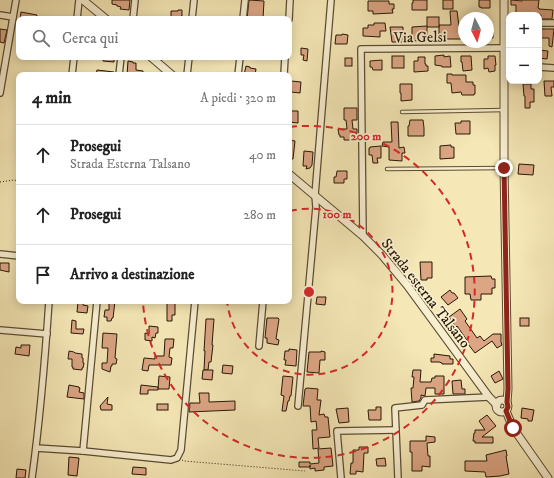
<!DOCTYPE html>
<html lang="it">
<meta charset="utf-8">
<style>
:root{--surface:#fff;--page:#f6f6f6;--text:#222;--muted:#767676;--line:#e0e0e0}
body{margin:0;font-family:"IM FELL DW Pica",serif;background:var(--page);color:var(--text)}
.controls{position:absolute;right:12px;top:12px;display:grid;overflow:hidden;border-radius:8px;box-shadow:0 2px 10px #0003}
.controls button{width:36px;height:36px;display:grid;place-items:center;padding:0;border:0;border-bottom:1px solid var(--line);background:var(--surface);color:var(--text);font:20px sans-serif}
.compass{position:absolute;left:458px;top:12px;width:36px;height:36px;border-radius:50%;background:var(--surface);box-shadow:0 2px 10px #0003;rotate:174deg}
.stop{position:absolute;width:12px;height:12px;margin:-9px;border:3px solid #8f2418;border-radius:50%;background:#fff}
.stop.end{background:#8f2418;border-color:#fff;box-shadow:0 1px 4px #0008}
.list{margin:0;padding:0;list-style:none}
h2{display:flex;justify-content:space-between;align-items:center;height:52px;margin:0;padding:0 16px;font-size:17px}
h2 small{font-size:13px;font-weight:400;color:var(--muted)}
.list li{display:grid;grid-template-columns:26px 1fr auto;gap:12px;align-items:center;box-sizing:border-box;height:60px;padding:0 16px;border-top:1px solid var(--line)}
.list b{display:block;font-size:15px;white-space:nowrap}
.list p{margin:0;font-size:13px;white-space:nowrap;color:var(--muted)}
.list em{font-size:13px;font-style:normal;color:var(--muted)}
.icon{flex:none;width:22px;height:22px;fill:none;stroke:currentColor;stroke-width:2;stroke-linecap:round;stroke-linejoin:round}
.map{position:relative;flex:none;width:554px;height:478px;overflow:hidden}
.search{position:absolute;background:var(--surface);box-shadow:0 2px 10px #0003;left:16px;top:16px;width:276px;height:44px;display:flex;align-items:center;gap:10px;box-sizing:border-box;padding:0 14px;border-radius:8px;color:var(--muted);font-size:15px}
.panel{position:absolute;background:var(--surface);box-shadow:0 2px 10px #0003;left:16px;top:72px;width:276px;height:232px;border-radius:8px}
.map>svg:first-child{display:block}
.building{fill:#dca685;stroke:#271806}
.lines{fill:none;stroke-linecap:round;stroke-linejoin:round}
.service-casing{stroke:#5a4c32;stroke-width:4.5}
.minor-casing{stroke:#5a4c32;stroke-width:8}
.tertiary-casing{stroke:#5a4c32;stroke-width:9}
.path{stroke:#271806;stroke-width:1;stroke-dasharray:1 2;stroke-linecap:butt}
.service{stroke:#f8efd0;stroke-width:2.5}
.minor{stroke:#f8efd0;stroke-width:5.5}
.tertiary{stroke:#f8efd0;stroke-width:7}
.route{stroke:#8f2418;stroke-width:5}
.ring{fill:none;stroke:#d62828;stroke-width:2;stroke-dasharray:7 5}
.labels{text-anchor:middle;stroke-width:3.5;stroke-linejoin:round;paint-order:stroke}
.street-label{font-size:15px;fill:#271806;stroke:#f8efd0}
.centre{fill:#d62828;stroke:#f8efd0;stroke-width:2}
.ring-label{font-size:12px;text-anchor:middle;font-weight:bold;fill:#d62828;stroke:#f8efd0;stroke-width:3.5;stroke-linejoin:round;paint-order:stroke}
</style>
<div class="map">
<svg width="554" height="478" viewBox="0 0 554 478">
<rect width="100%" height="100%" fill="#f5e7b6"/>
<filter id="stains"><feTurbulence type="fractalNoise" baseFrequency=".005" numOctaves="4"/><feColorMatrix values="0 0 0 0 .2 0 0 0 0 .09 0 0 0 0 .02 0 0 0 .5 -.17"/></filter>
<radialGradient id="worn" r=".72"><stop offset=".6" stop-color="#630" stop-opacity="0"/><stop offset="1" stop-color="#630" stop-opacity=".3"/></radialGradient>
<g class="building">
<polygon points="112,0 130,0 129,10 120,9 121,7 117,6 117,5 112,4"/>
<polygon points="249,0 264,1 263,19 247,19"/>
<polygon points="413,0 427,0 427,10 412,10 412,3 413,3"/>
<rect x="443" y="0" width="10" height="9"/>
<polygon points="479,0 490,0 490,8 481,8 481,7 479,7"/>
<polygon points="511,0 522,1 522,0 539,0 538,8 539,8 539,9 553,10 552,19 541,19 541,15 517,15 517,13 516,13 516,5 511,5"/>
<polygon points="368,1 389,1 389,4 394,4 394,9 392,9 393,13 373,14 373,11 368,11"/>
<polygon points="178,10 182,10 182,16 181,16 180,19 171,19 171,11 178,11"/>
<polygon points="450,11 457,11 459,26 464,26 464,39 439,39 439,25 451,25"/>
<polygon points="21,12 37,15 36,19 20,19"/>
<rect x="427" y="17" width="12" height="10"/>
<polygon points="374,23 385,23 386,31 380,31 380,37 363,36 363,28 368,28 368,25 374,25"/>
<polygon points="427,26 427,40 412,41 412,27"/>
<polygon points="493,26 493,38 488,38 488,27"/>
<polygon points="390,27 403,27 403,42 392,42"/>
<polygon points="0,29 7,30 4,43 0,42"/>
<polygon points="539,29 554,29 552,47 549,46 549,38 539,38"/>
<polygon points="342,34 348,35 347,44 335,44 336,35 342,35"/>
<polygon points="301,48 308,49 307,61 303,60 304,55 301,55"/>
<polygon points="539,50 548,51 547,59 539,58"/>
<polygon points="444,55 444,57 450,56 451,67 442,67 442,66 435,65 435,56"/>
<rect x="392" y="56" width="12" height="12"/>
<polygon points="461,56 471,56 472,70 463,71 462,62 461,62"/>
<polygon points="488,56 495,56 496,65 495,65 495,71 489,72 488,68 484,69 484,59 488,59"/>
<polygon points="103,57 114,57 114,62 103,61"/>
<polygon points="418,57 425,57 425,64 426,64 426,66 428,66 428,71 414,72 414,61 418,61"/>
<rect x="345" y="58" width="7" height="8"/>
<polygon points="382,60 382,70 373,70 372,67 370,67 370,61"/>
<polygon points="128,61 133,62 133,63 136,63 136,70 143,71 143,75 127,75"/>
<polygon points="246,66 250,67 250,68 256,69 255,75 244,75"/>
<polygon points="97,70 114,72 114,75 96,75"/>
<polygon points="447,74 452,74 452,75 466,75 466,82 473,82 473,85 475,85 475,94 474,94 474,95 462,95 461,92 452,93 451,83 447,83"/>
<polygon points="291,81 301,82 300,93 291,92 291,88 290,88"/>
<polygon points="544,81 554,81 554,87 551,87 552,96 545,96"/>
<polygon points="400,84 412,84 412,100 401,101 401,93 400,93"/>
<polygon points="523,84 531,84 531,89 534,89 534,102 530,102 530,108 525,108 525,96 524,96"/>
<polygon points="344,108 357,108 357,120 352,120 353,129 357,129 357,134 354,134 355,136 351,136 351,140 344,140 344,137 340,137 340,135 339,135 338,129 347,129 346,120 344,120"/>
<polygon points="289,111 298,111 298,123 289,122"/>
<polygon points="410,120 423,120 424,128 424,136 408,136 408,126 409,126"/>
<polygon points="461,121 470,121 470,134 456,134 455,123 461,123"/>
<polygon points="391,122 398,122 399,148 404,147 405,153 402,153 402,161 389,160 389,147 382,146 383,142 392,142"/>
<polygon points="289,140 295,141 293,159 289,159"/>
<polygon points="451,145 451,147 454,147 454,158 440,159 440,146"/>
<polygon points="381,146 381,158 377,158 378,163 373,163 372,155 369,155 369,148 370,148 370,147"/>
<polygon points="304,151 313,152 312,165 310,168 306,169 307,166 303,166"/>
<polygon points="519,164 534,165 533,175 518,174"/>
<polygon points="337,171 347,171 347,179 344,179 344,183 334,183 334,177 336,177"/>
<polygon points="420,262 432,262 432,278 427,278 427,280 421,280"/>
<polygon points="0,263 9,263 9,272 0,270"/>
<polygon points="491,276 492,279 495,279 495,288 492,288 492,294 481,294 481,300 471,300 470,294 465,294 465,277"/>
<polygon points="450,290 452,293 454,293 458,298 448,305 441,297"/>
<polygon points="317,297 326,297 325,305 316,304"/>
<polygon points="109,301 115,301 113,318 112,318 111,321 107,321 107,317 104,317 105,310 109,310"/>
<polygon points="167,301 175,301 175,315 172,315 172,321 167,321"/>
<polygon points="78,302 83,302 83,305 88,306 87,313 77,312"/>
<polygon points="460,309 467,319 465,321 477,338 480,336 484,341 493,334 501,334 501,342 502,345 497,348 492,341 475,353 468,344 469,343 457,326 456,327 449,317"/>
<polygon points="267,318 278,318 279,319 276,339 279,340 278,345 267,343 267,338 265,338"/>
<rect x="520" y="318" width="9" height="8"/>
<polygon points="206,319 214,319 212,345 213,345 211,362 209,362 208,370 204,370 205,351 204,351"/>
<polygon points="72,320 76,321 76,329 84,329 83,334 71,333"/>
<polygon points="149,326 158,327 158,333 156,333 155,338 152,337 152,341 145,340 145,333 149,334"/>
<polygon points="103,333 117,334 115,358 117,359 116,364 112,364 112,366 111,366 110,372 102,369 102,363 107,363 108,348 102,348"/>
<polygon points="165,339 174,339 173,348 170,348 169,357 172,358 171,365 149,365 148,371 142,370 144,358 155,359 155,356 164,356"/>
<polygon points="21,345 30,345 29,356 15,354 16,347 21,348"/>
<polygon points="289,349 297,350 296,366 285,365 286,360 284,360 285,351 289,351"/>
<polygon points="69,351 74,352 75,353 82,354 82,358 83,358 83,363 84,363 83,368 82,368 82,370 73,369 73,367 72,367 72,359 68,359"/>
<polygon points="321,351 325,352 325,360 320,360 319,373 307,372 309,352 321,352"/>
<polygon points="434,354 450,356 450,359 453,359 453,364 442,364 442,363 439,362 431,362 431,358 434,358"/>
<polygon points="223,365 233,366 232,374 222,373"/>
<polygon points="203,370 213,370 212,380 202,379"/>
<polygon points="413,370 421,370 420,382 431,382 432,378 435,378 435,376 444,376 444,394 435,394 435,388 426,388 425,396 421,395 421,398 419,401 412,402 411,388 413,388 414,377 412,377"/>
<polygon points="499,371 503,379 495,383 491,376"/>
<polygon points="159,376 170,377 169,389 158,389"/>
<polygon points="283,376 293,377 291,396 290,396 289,401 288,401 286,411 282,411 284,396 281,395"/>
<polygon points="461,380 462,389 465,389 465,394 453,394 452,381"/>
<polygon points="69,385 79,387 79,388 80,388 79,392 84,393 84,399 67,397"/>
<polygon points="141,385 158,387 158,390 148,390 148,394 140,394"/>
<polygon points="307,388 318,389 317,400 321,400 319,415 324,414 325,417 328,417 330,437 318,438 319,448 313,449 312,430 317,430 316,421 311,422 310,406 303,406 305,389"/>
<polygon points="199,393 209,393 209,402 235,401 235,410 189,412 190,403 200,403"/>
<polygon points="108,397 107,404 112,405 112,410 101,410 100,406"/>
<rect x="157" y="404" width="11" height="6"/>
<polygon points="376,407 381,407 381,420 369,420 368,410 376,410"/>
<polygon points="348,408 349,422 339,423 336,409"/>
<polygon points="522,408 534,410 532,421 528,421 528,419 521,418"/>
<polygon points="487,415 496,426 482,437 493,437 493,443 475,443 475,441 473,441 474,433 475,433 475,430 485,430 479,421"/>
<polygon points="426,436 435,437 435,442 427,443 428,456 430,456 430,467 422,466 422,471 412,471 412,452 410,452 410,441 426,441"/>
<polygon points="359,447 368,447 368,453 364,453 363,472 356,471 356,474 350,474 351,463 353,463 353,450 359,450"/>
<polygon points="331,448 333,466 324,467 324,470 315,471 315,468 310,469 310,465 310,467 299,467 299,462 310,462 310,464 319,463 318,449"/>
<polygon points="506,450 507,456 506,456 509,474 500,476 486,477 485,472 465,471 465,461 487,461 486,455"/>
<polygon points="69,457 79,458 77,476 68,475"/>
<polygon points="385,458 386,466 377,466 376,459"/>
<polygon points="133,467 146,468 146,475 132,474"/>
<polygon points="17,469 26,470 25,478 16,478"/>
</g>
<g class="lines">
<defs>
<g id="service">
<polyline points="402,112 503,110"/>
<polyline points="387,169 503,168"/>
</g>
<g id="minor">
<polyline points="0,15 13,17"/>
<polyline points="77,19 79,0"/>
<polyline points="133,19 135,0"/>
<polyline points="192,19 194,0"/>
<polyline points="243,19 245,0"/>
<polyline points="289,19 290,0"/>
<polyline points="539,23 554,23"/>
<polyline points="539,67 554,68"/>
<polyline points="72,75 74,57"/>
<polyline points="119,75 121,57"/>
<polyline points="187,75 189,57"/>
<polyline points="238,75 240,57"/>
<polyline points="284,75 285,57"/>
<polyline points="0,93 16,0"/>
<polyline points="363,236 361,49 504,48"/>
<polyline points="0,254 19,256"/>
<polyline points="0,330 47,334"/>
<polyline points="259,346 263,301"/>
<polyline points="298,406 316,207 315,195 331,0"/>
<polyline points="36,448 83,451 171,460 177,458 181,450 195,301"/>
<polyline points="83,451 97,301"/>
<path d="M 32,478 C 40,419 45,360 49,301"/>
<polyline points="341,478 337,431 396,430"/>
<polyline points="398,478 395,408 422,405 425,400 489,397"/>
</g>
<g id="tertiary">
<polyline points="83,0 106,19"/>
<polyline points="504,0 504,168 508,389 507,402"/>
<polyline points="151,57 172,75"/>
<polyline points="289,174 363,236 382,255 407,285 489,397 497,405"/>
<circle cx="502" cy="406" r="6"/>
<polyline points="506,411 513,428 548,478"/>
</g>
</defs>
<use href="#service" class="service-casing"/>
<use href="#minor" class="minor-casing"/>
<use href="#tertiary" class="tertiary-casing"/>
<g class="path">
<polyline points="0,182 14,180 19,181"/>
<polyline points="182,460 184,461 305,471"/>
</g>
<use href="#service" class="service"/>
<use href="#minor" class="minor"/>
<use href="#tertiary" class="tertiary"/>
</g>
<g class="lines">
<polyline class="route" points="504,168 508,389 507,402 508,407 506,411 513,428"/>
</g>
<g class="ring">
<path d="M290 211A83 83 0 1 1 227 301"/>
<path d="M290 127A166 166 0 1 1 143 302"/>
</g>
<g class="labels">
<g class="street-label">
<text transform="translate(420 37) rotate(-1)" y="5">Via Gelsi</text>
<text transform="translate(426 293) rotate(52)" y="5">Strada esterna Talsano</text>
</g>
</g>
<circle cx="309" cy="292" r="6" class="centre"/>
<g class="ring-label">
<text x="366" y="140">200 m</text>
<text x="337" y="218">100 m</text>
</g>
<rect width="100%" height="100%" filter="url(#stains)"/>
<rect width="100%" height="100%" fill="url(#worn)"/>
</svg>
<div class="controls">
<button>+</button>
<button>−</button>
</div>
<svg class="compass" viewBox="-18 -18 36 36"><path d="M0-13l5 13h-10z" fill="#e53935"/><path d="M0 13l5-13h-10z" fill="#767676"/></svg>
<div class="stop" style="left:513px;top:428px"></div>
<div class="stop end" style="left:504px;top:168px"></div>
<div class="search"><svg class="icon" aria-label="search" viewBox="0 0 24 24"><circle cx="10" cy="10" r="6"/><path d="M15 15l6 6"/></svg>Cerca qui</div>
<section class="panel">
<h2>4 min<small>A piedi · 320 m</small></h2>
<ul class="list">
<li><svg class="icon" aria-label="ahead" viewBox="0 0 24 24"><path d="M12 20V5M6 11l6-6 6 6"/></svg><div><b>Prosegui</b><p>Strada Esterna Talsano</p></div><em>40 m</em></li>
<li><svg class="icon" aria-label="ahead" viewBox="0 0 24 24"><path d="M12 20V5M6 11l6-6 6 6"/></svg><div><b>Prosegui</b></div><em>280 m</em></li>
<li><svg class="icon" aria-label="arrive" viewBox="0 0 24 24"><path d="M6 21V4h12l-3 4 3 4H6"/></svg><div><b>Arrivo a destinazione</b></div></li>
</ul>
</section>
</div>
